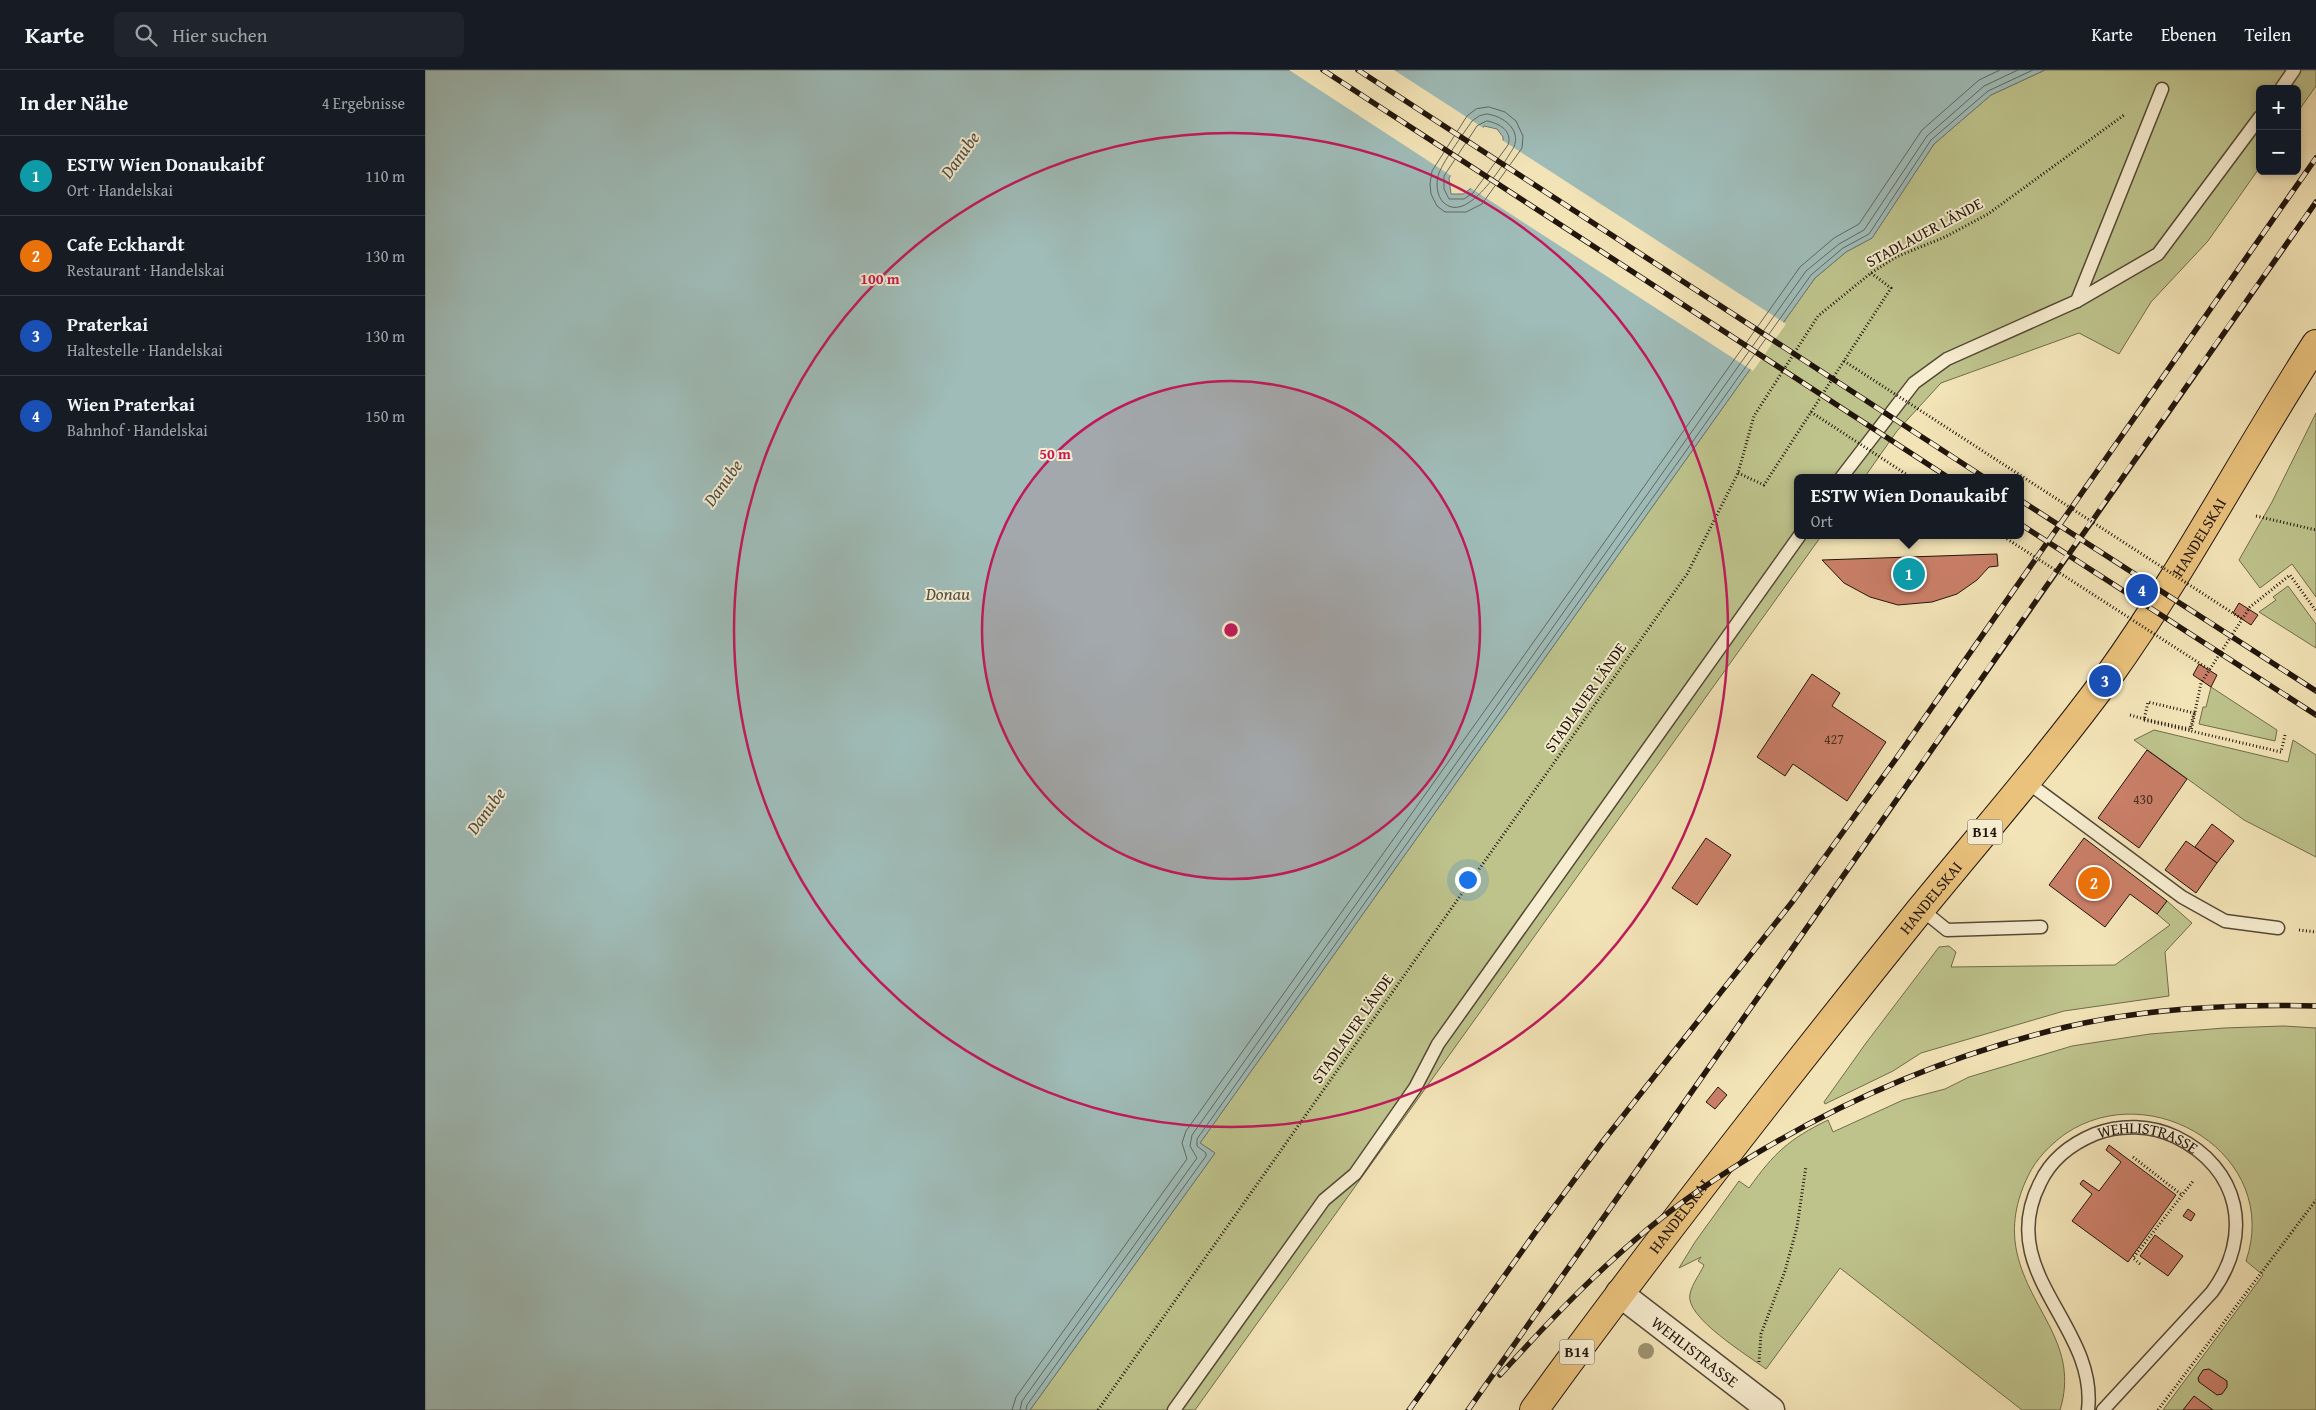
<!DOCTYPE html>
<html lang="de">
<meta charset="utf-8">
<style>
:root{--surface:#171b24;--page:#20242c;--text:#f1f3f6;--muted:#9ea1a6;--line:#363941;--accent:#c59692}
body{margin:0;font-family:"Gentium Book Plus",serif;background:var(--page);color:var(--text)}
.controls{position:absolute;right:15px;top:15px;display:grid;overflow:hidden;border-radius:8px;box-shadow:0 2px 8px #0003}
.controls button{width:45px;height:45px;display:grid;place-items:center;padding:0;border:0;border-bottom:1px solid var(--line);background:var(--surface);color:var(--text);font:25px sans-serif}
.you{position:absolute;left:1042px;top:809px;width:18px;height:18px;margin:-12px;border:4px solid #fff;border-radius:50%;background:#1a73e8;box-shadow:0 0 0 8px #1a73e833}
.badge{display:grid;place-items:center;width:32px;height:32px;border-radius:50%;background:var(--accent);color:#fff;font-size:16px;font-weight:700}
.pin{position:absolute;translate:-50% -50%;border:2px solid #fff;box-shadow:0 1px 5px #0006}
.popup{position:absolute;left:1369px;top:404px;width:230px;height:65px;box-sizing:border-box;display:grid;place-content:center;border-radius:8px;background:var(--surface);filter:drop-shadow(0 1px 4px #0005);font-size:16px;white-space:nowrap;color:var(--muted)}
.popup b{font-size:19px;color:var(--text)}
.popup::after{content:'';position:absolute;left:50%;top:100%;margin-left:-10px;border:10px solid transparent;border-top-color:var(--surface)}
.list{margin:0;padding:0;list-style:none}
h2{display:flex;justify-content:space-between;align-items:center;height:65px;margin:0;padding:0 20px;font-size:21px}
h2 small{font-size:16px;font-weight:400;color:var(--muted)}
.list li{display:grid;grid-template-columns:32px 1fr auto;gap:15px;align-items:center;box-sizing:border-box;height:80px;padding:0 20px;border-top:1px solid var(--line)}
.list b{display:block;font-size:19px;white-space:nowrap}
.list p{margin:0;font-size:16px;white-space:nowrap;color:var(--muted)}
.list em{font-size:16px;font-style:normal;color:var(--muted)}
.icon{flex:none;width:28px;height:28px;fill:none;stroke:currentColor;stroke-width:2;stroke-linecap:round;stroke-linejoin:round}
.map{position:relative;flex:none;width:1891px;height:1340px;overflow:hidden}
header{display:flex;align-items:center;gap:30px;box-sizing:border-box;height:70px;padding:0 25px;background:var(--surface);border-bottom:1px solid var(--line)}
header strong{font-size:24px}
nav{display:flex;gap:28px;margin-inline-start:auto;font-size:18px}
.search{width:350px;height:45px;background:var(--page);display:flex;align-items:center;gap:12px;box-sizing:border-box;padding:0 18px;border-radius:8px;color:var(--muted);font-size:19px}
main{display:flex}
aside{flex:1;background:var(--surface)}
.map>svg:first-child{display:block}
.green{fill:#bec38c;stroke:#706c4c}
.water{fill:#9fbcb8;stroke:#6d7973;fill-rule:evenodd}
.pier{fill:#f3e4b7}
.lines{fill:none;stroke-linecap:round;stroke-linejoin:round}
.shore{stroke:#606862;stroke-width:1}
.building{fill:#ca7f68;stroke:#21150c}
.service-casing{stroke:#564937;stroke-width:15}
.minor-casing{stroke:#564937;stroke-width:29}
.primary-casing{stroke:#21150c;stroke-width:30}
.path{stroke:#21150c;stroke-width:3;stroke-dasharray:1 2.5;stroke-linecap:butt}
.service{stroke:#f7edd0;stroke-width:12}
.minor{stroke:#f7edd0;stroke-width:26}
.primary{stroke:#eac27c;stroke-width:28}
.rail-casing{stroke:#21150c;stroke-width:5.5}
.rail{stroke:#f7edd0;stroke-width:4;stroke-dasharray:11;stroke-linecap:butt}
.path-bridge{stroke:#21150c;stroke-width:3;stroke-dasharray:1 2.5;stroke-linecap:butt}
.tree{fill:#9e9472}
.ring{fill:none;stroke:#c2185b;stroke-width:2.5}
.labels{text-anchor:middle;stroke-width:4;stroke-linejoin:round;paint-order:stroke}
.number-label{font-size:14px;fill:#4b3023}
.shield{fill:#f7edd0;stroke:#615647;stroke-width:1}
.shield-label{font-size:15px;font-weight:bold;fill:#21150c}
.street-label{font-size:16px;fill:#21150c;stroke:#f7edd0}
.water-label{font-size:18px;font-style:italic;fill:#4d4f48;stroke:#f7edd0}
.centre{fill:#c2185b;stroke:#f7edd0;stroke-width:2.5}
.ring-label{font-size:15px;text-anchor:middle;font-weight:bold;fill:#c2185b;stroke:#f7edd0;stroke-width:4;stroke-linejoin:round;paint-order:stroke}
</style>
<header>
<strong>Karte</strong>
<div class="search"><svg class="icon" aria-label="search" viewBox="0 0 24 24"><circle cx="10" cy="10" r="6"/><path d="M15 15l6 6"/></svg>Hier suchen</div>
<nav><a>Karte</a><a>Ebenen</a><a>Teilen</a></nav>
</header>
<main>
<aside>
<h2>In der Nähe<small>4 Ergebnisse</small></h2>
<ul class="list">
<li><span class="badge" style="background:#0f9aa8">1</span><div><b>ESTW Wien Donaukaibf</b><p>Ort · Handelskai</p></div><em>110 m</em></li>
<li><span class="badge" style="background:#e8710a">2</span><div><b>Cafe Eckhardt</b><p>Restaurant · Handelskai</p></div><em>130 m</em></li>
<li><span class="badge" style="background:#1a4fb4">3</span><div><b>Praterkai</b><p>Haltestelle · Handelskai</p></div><em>130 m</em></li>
<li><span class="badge" style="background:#1a4fb4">4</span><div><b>Wien Praterkai</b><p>Bahnhof · Handelskai</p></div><em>150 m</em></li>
</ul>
</aside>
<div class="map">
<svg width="1891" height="1340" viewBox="0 0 1891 1340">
<rect width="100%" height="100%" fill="#f3e4b7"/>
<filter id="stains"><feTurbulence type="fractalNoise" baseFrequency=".004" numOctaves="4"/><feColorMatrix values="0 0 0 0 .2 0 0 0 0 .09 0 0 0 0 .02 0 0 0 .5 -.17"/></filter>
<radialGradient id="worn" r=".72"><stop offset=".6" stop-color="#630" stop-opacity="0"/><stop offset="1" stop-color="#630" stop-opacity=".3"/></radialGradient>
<g class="green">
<polygon points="1620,0 1891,0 1891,16 1872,43 1872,19 1835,19 1835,97 1783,171 1726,232 1694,284 1654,263 1516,313 1472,361 1439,408 1373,408 1373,465 1397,465 770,1340 605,1340 790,1083 775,1073 1390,208 1421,182 1447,168 1509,74 1566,25"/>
<polygon points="1891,343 1891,527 1867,494 1835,518 1814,490 1847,432"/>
<polygon points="1863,516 1891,554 1891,578 1834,542 1851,530 1848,527"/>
<polygon points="1786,617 1852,660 1850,671 1774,654 1778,637 1781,637"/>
<polygon points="1729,660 1863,692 1868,670 1891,685 1891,787 1819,750 1709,670"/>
<polygon points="1742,831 1767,853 1740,882 1744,926 1639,941 1496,983 1468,1001 1400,1034 1399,1032 1441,973 1514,877 1524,876 1531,882 1526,897 1690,895 1745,855 1732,844"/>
<path d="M 1859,956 L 1891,958 L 1891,1340 L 1738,1340 L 1838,1205 L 1821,1191 C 1857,1086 1727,1005 1640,1064 C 1625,1075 1611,1089 1603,1106 C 1591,1131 1586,1156 1592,1183 C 1605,1241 1655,1275 1635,1340 L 1597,1340 L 1415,1198 L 1341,1299 C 1324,1286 1259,1247 1265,1224 C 1267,1214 1275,1204 1279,1195 L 1273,1191 L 1276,1187 L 1254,1198 L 1270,1172 L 1314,1111 L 1324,1118 C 1349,1083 1364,1069 1403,1050 L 1408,1062 L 1478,1030 L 1520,1019 L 1544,1007 L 1647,976 L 1725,964 L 1799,958 Z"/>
</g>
<path class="water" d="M 0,0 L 1620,0 L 1566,25 L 1509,74 L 1447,168 L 1421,182 L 1390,208 L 775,1073 L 790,1083 L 605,1340 L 0,1340 ZM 1059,56 L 1072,59 L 1078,67 L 1078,73 L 1045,119 L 1038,124 L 1026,124 L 1024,108 Z"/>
<g class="pier">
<polygon points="864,0 969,0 1060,59 1028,107"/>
<polygon points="1077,70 1361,254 1328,301 1044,117"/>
</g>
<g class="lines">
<g class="shore">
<polygon points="1064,37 1080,42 1091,51 1098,66 1097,78 1057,134 1041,142 1020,142 1012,136 1006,124 1005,114 1007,101 1042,46 1051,39"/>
<path d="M 1062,44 C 1078,46 1096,59 1089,77 C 1079,93 1042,156 1018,132 C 1012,126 1011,114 1013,106 C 1016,94 1039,63 1047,51 L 1054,46 Z"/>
<path d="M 1062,51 C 1074,53 1088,61 1083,75 L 1048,123 L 1039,129 L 1024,129 L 1019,119 L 1019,106 L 1052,56 Z"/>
<polyline points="587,1340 591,1327 762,1089 757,1073 761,1061 1375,197 1409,168 1434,154 1497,60 1554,10 1575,0"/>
<polyline points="595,1340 597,1331 772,1088 765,1076 767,1065 1381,201 1414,174 1439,160 1502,66 1559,16 1593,0"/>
<polyline points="601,1340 602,1335 781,1086 781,1083 772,1076 772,1069 1386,205 1418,178 1444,164 1506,70 1563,21 1608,0"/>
</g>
</g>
<g class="building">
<polygon points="1572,484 1573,496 1564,497 1552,510 1532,524 1507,532 1473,535 1445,527 1419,513 1397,490"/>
<polygon points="1814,533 1833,545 1826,555 1808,543"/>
<polygon points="1774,594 1792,605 1786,617 1768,605"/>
<polygon points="1387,604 1415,623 1407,636 1461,672 1422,731 1368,694 1360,706 1332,687"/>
<polygon points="1722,680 1762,709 1714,778 1673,748"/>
<polygon points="1787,754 1809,771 1792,793 1770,777"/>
<polygon points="1281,768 1306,785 1272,835 1247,818"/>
<polygon points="1659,768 1742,831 1732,844 1705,824 1680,857 1624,815"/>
<polygon points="1761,771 1792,793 1771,823 1740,800"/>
<polygon points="1293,1017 1302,1025 1290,1039 1281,1032"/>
<polygon points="1684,1075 1751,1125 1703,1192 1647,1151 1667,1124 1655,1114 1658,1110 1674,1121 1696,1092 1681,1080"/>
<polygon points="1763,1139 1770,1144 1766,1151 1758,1146"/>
<polygon points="1730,1165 1758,1186 1743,1206 1715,1186"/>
<polygon points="1784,1299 1802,1311 1802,1317 1797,1324 1792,1325 1774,1312 1773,1308 1778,1300"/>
<polygon points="1769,1326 1788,1340 1758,1340"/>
</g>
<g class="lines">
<defs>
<g id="service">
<polyline points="1856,19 1869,0"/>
<polyline points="1652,231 1737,19"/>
<polyline points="1416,408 1489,313 1522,289 1652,231 1733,184 1835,47"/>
<polyline points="1602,712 1757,827 1800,851 1853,858"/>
<polyline points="1496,839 1522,860 1616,857"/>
<polyline points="749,1340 899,1130 930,1104 990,1018 1013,974 1375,465"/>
<path id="s1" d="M 1663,1340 C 1673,1255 1569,1203 1615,1113 C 1626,1089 1646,1074 1670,1064 C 1696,1054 1726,1055 1751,1067 C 1815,1098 1829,1165 1787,1222 L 1678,1340"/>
</g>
<g id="minor">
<path id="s2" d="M 1194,1223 L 1346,1340"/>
</g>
<g id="primary">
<path id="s3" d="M 1109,1340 C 1233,1169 1363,1004 1495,840 C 1558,763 1624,687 1683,607 C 1759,501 1820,384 1891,274"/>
</g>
</defs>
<use href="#service" class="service-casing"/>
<use href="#minor" class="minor-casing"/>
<use href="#primary" class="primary-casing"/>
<g class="path">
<polyline points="1313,403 1339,415 1466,218 1446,203"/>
<polyline points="1831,446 1891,460"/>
<polyline points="1705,645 1719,649"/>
<polyline points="1860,665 1856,682 1766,661 1776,613 1825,537 1865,505 1891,541"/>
<polyline points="1874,860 1891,862"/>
<polyline points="1708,1087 1757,1125"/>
<polyline points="1715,1194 1708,1188 1769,1110"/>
<polyline points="1334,1292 1336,1264 1360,1201 1372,1157 1381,1096"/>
<polyline points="673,1340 1262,504 1313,403 1329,346 1393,246 1446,203 1471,187 1520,167 1563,144 1699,45"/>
<polyline points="1733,1340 1891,1130"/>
</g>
<use href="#service" class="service"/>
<use href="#minor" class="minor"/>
<use href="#primary" class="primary"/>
<defs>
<g id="rail">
<polyline points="898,0 1524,408"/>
<polyline points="933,0 1560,408"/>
<polyline points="1595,430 1891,621"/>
<polyline points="1595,454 1891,645"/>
<path d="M 1075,1305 C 1135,1239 1199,1172 1273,1121 C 1384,1045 1509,988 1641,957 C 1722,938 1808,934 1891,936"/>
<polyline points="984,1340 1112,1160 1179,1070 1368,831 1468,693 1891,88"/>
<path d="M 1043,1340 C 1327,938 1607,533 1891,132"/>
</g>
</defs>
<use href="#rail" class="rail-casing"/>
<use href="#rail" class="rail"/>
<g class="path-bridge">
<polyline points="1419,291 1817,549"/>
<polyline points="1386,342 1487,408"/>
<polyline points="1576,465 1785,600"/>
<polyline points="1719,649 1765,659 1769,643 1723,632 1719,650 1766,661"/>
</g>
</g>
<circle class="tree" cx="1221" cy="1281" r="8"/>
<circle cx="806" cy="560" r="249" fill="#c2185b" fill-opacity=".12"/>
<g class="ring">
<circle cx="806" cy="560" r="249"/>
<circle cx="806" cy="560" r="497"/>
</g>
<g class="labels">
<g class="number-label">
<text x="1409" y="674">427</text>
<text x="1718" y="734">430</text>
</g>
<g class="shield">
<rect x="1542.5" y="749.5" width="35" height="25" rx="4"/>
<rect x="1134.5" y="1269.5" width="35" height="25" rx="4"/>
</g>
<g class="shield-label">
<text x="1560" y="767">B14</text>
<text x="1152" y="1287">B14</text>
</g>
<g class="street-label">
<text transform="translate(1499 162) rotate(-28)" y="6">STADLAUER LÄNDE</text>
<text dy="6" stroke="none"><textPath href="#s3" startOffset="1098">HANDELSKAI</textPath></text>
<text transform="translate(1160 627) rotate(-55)" y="6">STADLAUER LÄNDE</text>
<text dy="6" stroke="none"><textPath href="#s3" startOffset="648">HANDELSKAI</textPath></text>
<text transform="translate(927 958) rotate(-55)" y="6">STADLAUER LÄNDE</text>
<text dy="6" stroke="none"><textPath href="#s1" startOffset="372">WEHLISTRASSE</textPath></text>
<text dy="6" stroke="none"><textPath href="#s3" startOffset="242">HANDELSKAI</textPath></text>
<text dy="6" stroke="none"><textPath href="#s2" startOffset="96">WEHLISTRASSE</textPath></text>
</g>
<g class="water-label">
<text transform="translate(535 85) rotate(-54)" y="6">Danube</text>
<text transform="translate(298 413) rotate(-54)" y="6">Danube</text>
<text x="523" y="530">Donau</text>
<text transform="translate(61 741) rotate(-54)" y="6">Danube</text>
</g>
</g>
<circle cx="806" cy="560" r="8" class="centre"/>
<g class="ring-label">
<text x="455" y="214">100 m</text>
<text x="630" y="389">50 m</text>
</g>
<rect width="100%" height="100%" filter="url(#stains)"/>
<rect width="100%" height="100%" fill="url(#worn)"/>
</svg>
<div class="controls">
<button>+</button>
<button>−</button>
</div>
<div class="you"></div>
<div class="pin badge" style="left:1484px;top:504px;background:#0f9aa8">1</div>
<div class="popup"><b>ESTW Wien Donaukaibf</b>Ort</div>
<div class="pin badge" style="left:1669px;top:813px;background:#e8710a">2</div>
<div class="pin badge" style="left:1680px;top:611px;background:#1a4fb4">3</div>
<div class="pin badge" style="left:1717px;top:520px;background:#1a4fb4">4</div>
</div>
</main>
